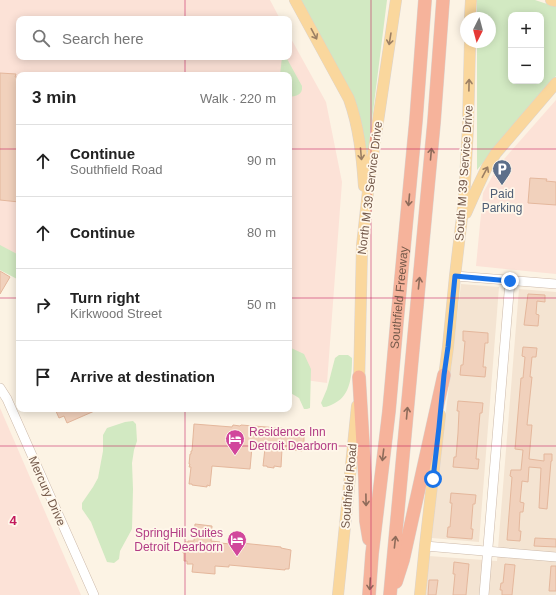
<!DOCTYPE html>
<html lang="en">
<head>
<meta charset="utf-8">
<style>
  :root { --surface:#fff; --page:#f6f6f6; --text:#222; --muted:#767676; --line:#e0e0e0 }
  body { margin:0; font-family:Arial,sans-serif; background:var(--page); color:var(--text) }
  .controls { position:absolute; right:12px; top:12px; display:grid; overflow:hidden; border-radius:8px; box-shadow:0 2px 10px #0003 }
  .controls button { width:36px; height:36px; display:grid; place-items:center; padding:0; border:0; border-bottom:1px solid var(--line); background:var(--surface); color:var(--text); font:20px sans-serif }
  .compass { position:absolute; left:460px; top:12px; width:36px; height:36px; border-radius:50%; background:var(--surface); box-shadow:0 2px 10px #0003; rotate:186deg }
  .stop { position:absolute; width:12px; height:12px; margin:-9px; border:3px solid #1a73e8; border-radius:50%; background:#fff }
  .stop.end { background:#1a73e8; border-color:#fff; box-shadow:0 1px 4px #0008 }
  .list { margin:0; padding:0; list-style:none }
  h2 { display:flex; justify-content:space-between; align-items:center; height:52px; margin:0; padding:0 16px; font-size:17px }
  h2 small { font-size:13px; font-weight:400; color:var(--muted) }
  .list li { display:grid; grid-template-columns:26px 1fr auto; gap:12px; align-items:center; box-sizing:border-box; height:72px; padding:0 16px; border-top:1px solid var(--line) }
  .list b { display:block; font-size:15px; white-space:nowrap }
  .list p { margin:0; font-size:13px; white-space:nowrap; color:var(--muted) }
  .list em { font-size:13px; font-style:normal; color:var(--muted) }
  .icon { flex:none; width:22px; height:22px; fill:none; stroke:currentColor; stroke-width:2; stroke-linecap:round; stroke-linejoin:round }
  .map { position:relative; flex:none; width:556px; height:595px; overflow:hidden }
  .search { position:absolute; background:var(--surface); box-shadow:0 2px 10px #0003; left:16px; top:16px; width:276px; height:44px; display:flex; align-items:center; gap:10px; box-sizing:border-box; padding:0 14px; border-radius:8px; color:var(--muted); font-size:15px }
  .panel { position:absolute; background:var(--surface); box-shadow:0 2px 10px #0003; left:16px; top:72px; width:276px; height:340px; border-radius:8px }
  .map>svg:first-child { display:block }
  .residential { fill:#f4e4d2 }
  .commercial { fill:#fce2d7 }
  .green { fill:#d2e9c2; fill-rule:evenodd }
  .building { fill:#f1d1bc; stroke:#e4b79c }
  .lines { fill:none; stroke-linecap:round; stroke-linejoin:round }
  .minor-casing { stroke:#cdbaaa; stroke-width:10 }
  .major-casing { stroke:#dbd4d0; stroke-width:12 }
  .highway-casing { stroke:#dbd4d0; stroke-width:14 }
  .minor { stroke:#fff; stroke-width:9 }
  .major { stroke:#fad79d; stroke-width:11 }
  .highway { stroke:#f6b39b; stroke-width:13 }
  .oneway { stroke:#9c7f63 }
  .oneway2 { stroke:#8e6b5a }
  .route { stroke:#1a73e8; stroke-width:5 }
  .grid { fill:none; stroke:#c2185b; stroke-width:1; stroke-opacity:0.55 }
  .labels { text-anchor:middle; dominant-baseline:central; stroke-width:3.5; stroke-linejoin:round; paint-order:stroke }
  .street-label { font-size:12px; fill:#74594a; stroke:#fff7ea }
  .service-label { font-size:12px; fill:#4e5e75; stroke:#fff7ea }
  .hotel-label { font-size:12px; fill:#b23c85; stroke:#fff7ea; text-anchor:start }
  .grid-label { font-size:13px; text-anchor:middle; font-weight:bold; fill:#c2185b; stroke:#fff7ea; stroke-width:3.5; stroke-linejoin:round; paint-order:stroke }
</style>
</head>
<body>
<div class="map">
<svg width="556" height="595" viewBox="0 0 556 595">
  <rect width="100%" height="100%" fill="#fcf3e4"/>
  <g class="residential">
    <polygon points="461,284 499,287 479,542 432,538 436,495"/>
    <polygon points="519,289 556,292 556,595 426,595 429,556 497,561"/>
  </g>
  <g class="commercial">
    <polygon points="0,0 270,0 280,19 19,19 19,57 289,57 289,35 326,102 342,182 327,383 305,380 289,373 289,75 19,75 19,255 0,246"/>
    <polygon points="556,100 556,274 476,266 483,193 498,166"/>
    <polygon points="0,408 81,595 0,595"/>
  </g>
  <g class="green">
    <polygon points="297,0 387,0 368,152 365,152 364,142"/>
    <path d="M477 0H535L544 3 556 6V76L523 114 477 170V42H490V18H477ZM511 15H541V81H511Z"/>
    <path d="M282 57H286L302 86C303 95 296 96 289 97V75H280Z"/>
    <polygon points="0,245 19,255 19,277 17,279 0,270"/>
    <polygon points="289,347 304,354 311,369 310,408 307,409 304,409 299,398 289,392"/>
    <path d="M339 355H348L352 358C352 374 351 395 335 403 331 405 328 407 323 407L321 403 327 389 335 358Z"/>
    <polygon points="133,421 136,424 137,441 134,450 132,463 133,489 132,529 120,551 119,559 114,563 107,562 91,522 82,509 82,503 93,487 98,478 103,451 103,435 107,428 125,422"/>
  </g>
  <g class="building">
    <polygon points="0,73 16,74 15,77 19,77 19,202 0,200"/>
    <polygon points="530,178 547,179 546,181 556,182 556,205 528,203"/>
    <polygon points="0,271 10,277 0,294"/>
    <polygon points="528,294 545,295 545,302 537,301 536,314 539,315 538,326 524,325"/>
    <polygon points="463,331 488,333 488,343 485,343 483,367 486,367 485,377 460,375 461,365 463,365 465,341 463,341"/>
    <polygon points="523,347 537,348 536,357 532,357 530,377 532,377 527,425 532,425 529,459 544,461 544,454 552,454 552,461 551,461 547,509 539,508 541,468 529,467 528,482 522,481 520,502 524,503 523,512 520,512 519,531 521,531 520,541 507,540 512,477 510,476 511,470 521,470 523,450 515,449 521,378 523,378 525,357 522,356"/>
    <polygon points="458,401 483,403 482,413 480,413 476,459 479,459 478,469 453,467 454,457 456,457 458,433 459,411 457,411"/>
    <polygon points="55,409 99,409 67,423 64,416 59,418"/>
    <polygon points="194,424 232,427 233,425 240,426 241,425 304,430 304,448 303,448 302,451 282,449 281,467 274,466 274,468 267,467 267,466 263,466 265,448 252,447 250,469 212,466 210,486 207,485 207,487 192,485 192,484 189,484 191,467 189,467 190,464 189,464 190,454 191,454 191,451 192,451"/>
    <polygon points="451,493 476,495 475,504 473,504 471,529 473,529 472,539 447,537 448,527 450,527 452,503 450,503"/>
    <polygon points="195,524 212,526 211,541 220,542 220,543 241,545 241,543 281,547 281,548 291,550 289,569 285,569 285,570 229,565 229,567 215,566 215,574 192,572 193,564 187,564 187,561 184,561 184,553 183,553 185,542 188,542 188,541 194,541"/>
    <polygon points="535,538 556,539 556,547 534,546"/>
    <polygon points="454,562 469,564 466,595 453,595 455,574 453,574"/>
    <polygon points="505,564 515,565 512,595 502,595 502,590 500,590 501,583 503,583"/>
    <polygon points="551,566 556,566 556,591 549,591"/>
    <polygon points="429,580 438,580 436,595 428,595"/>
  </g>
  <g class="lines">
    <g class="minor-casing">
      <g id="minor">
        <polyline points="455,276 556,284"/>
        <polyline points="0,388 7,399 94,595"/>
        <polyline points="425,546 556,557"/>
        <polyline points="484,595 510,281"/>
      </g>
    </g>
    <g class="major-casing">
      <g id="major">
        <path d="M295 0 349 99C359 127 362 156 364 186"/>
        <polyline points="551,0 556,1"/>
        <polyline points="470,18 471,0"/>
        <polyline points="466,213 478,186 487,167 496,153 556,83"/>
        <polyline points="443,384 448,347 455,276 464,200 468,126 470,42"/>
        <polyline points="359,385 362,246 369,182 396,0"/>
        <polyline points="338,595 357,406"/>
        <polyline points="420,595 425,546 440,415"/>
      </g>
    </g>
    <g class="highway-casing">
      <g id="highway">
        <polyline points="359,377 365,478 366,521 369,539"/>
        <polyline points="396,582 403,560 444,375"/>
        <path id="s1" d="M369 595 372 554 389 411 397 321 416 120 425 0"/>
        <polyline points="390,595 434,122 443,0"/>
      </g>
    </g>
    <use href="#minor" class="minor"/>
    <use href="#major" class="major"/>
    <use href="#highway" class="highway"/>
  </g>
  <defs><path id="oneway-shaft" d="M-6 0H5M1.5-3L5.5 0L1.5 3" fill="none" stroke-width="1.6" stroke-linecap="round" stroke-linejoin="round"/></defs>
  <g class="oneway">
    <use href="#oneway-shaft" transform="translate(314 34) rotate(62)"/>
    <use href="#oneway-shaft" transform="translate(390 39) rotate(99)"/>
    <use href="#oneway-shaft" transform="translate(469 85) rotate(-89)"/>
    <use href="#oneway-shaft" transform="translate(361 154) rotate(85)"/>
    <use href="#oneway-shaft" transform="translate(485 172) rotate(-62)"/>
  </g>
  <g class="oneway2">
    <use href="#oneway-shaft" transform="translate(431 154) rotate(-85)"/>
    <use href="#oneway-shaft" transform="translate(409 200) rotate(95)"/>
    <use href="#oneway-shaft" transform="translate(419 283) rotate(-84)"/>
    <use href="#oneway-shaft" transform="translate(407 413) rotate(-85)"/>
    <use href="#oneway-shaft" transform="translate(383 455) rotate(97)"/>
    <use href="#oneway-shaft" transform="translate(366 500) rotate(89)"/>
    <use href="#oneway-shaft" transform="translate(395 542) rotate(-84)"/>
    <use href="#oneway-shaft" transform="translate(370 584) rotate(93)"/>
  </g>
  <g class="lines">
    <polyline class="route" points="433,479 439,427 444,375 448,347 455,276 510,281"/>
  </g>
  <path class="grid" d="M185 0V19M371 0V595M185 57V75M0 149H19M289 149H556M0 298H19M289 298H556M185 409V595M0 446H556"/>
  <defs>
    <g id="parking-pin" transform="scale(1)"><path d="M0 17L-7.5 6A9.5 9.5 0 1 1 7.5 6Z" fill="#5c6f8a" stroke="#fff7ea"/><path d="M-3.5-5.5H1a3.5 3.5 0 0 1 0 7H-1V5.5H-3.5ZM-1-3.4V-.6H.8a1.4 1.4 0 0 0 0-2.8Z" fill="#fff"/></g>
    <g id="hotel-pin" transform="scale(1)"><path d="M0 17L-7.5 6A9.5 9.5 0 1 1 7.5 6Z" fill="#d1479c" stroke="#fff7ea"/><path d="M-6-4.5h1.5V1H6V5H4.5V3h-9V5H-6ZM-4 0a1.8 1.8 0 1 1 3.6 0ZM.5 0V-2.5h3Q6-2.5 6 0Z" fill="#fff"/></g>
  </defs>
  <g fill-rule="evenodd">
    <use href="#parking-pin" x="502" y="169"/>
    <use href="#hotel-pin" x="235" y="439"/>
    <use href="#hotel-pin" x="237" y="540"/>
  </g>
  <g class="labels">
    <g class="street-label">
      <text transform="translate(464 173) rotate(-86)">South M 39 Service Drive</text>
      <text transform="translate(370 188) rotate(-83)">North M 39 Service Drive</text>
      <text stroke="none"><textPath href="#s1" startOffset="299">Southfield Freeway</textPath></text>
      <text transform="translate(349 486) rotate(-85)">Southfield Road</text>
      <text transform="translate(47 491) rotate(66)">Mercury Drive</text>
    </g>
    <g class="service-label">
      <text x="502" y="194">Paid<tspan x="502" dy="14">Parking</tspan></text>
    </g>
    <g class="hotel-label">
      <text x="249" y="432">Residence Inn<tspan x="249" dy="14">Detroit Dearborn</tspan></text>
      <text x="223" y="533" text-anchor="end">SpringHill Suites<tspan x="223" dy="14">Detroit Dearborn</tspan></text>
    </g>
  </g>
  <g class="grid-label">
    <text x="13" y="525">4</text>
  </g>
</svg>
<div class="controls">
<button>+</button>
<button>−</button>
</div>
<svg class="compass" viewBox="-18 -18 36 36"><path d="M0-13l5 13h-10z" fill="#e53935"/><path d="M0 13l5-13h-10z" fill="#767676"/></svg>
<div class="stop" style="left:433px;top:479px"></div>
<div class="stop end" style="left:510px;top:281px"></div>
<div class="search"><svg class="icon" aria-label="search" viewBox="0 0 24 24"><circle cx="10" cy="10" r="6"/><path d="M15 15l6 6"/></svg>Search here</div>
<section class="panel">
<h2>3 min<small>Walk · 220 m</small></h2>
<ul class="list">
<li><svg class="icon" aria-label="ahead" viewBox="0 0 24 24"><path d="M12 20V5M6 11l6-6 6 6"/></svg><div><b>Continue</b><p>Southfield Road</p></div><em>90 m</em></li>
<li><svg class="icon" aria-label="ahead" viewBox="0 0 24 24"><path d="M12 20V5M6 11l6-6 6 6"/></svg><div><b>Continue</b></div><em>80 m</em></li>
<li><svg class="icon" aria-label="right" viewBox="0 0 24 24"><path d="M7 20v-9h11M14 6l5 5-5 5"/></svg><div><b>Turn right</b><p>Kirkwood Street</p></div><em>50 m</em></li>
<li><svg class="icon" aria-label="arrive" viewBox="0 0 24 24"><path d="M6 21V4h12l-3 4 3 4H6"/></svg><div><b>Arrive at destination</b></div></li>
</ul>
</section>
</div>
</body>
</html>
